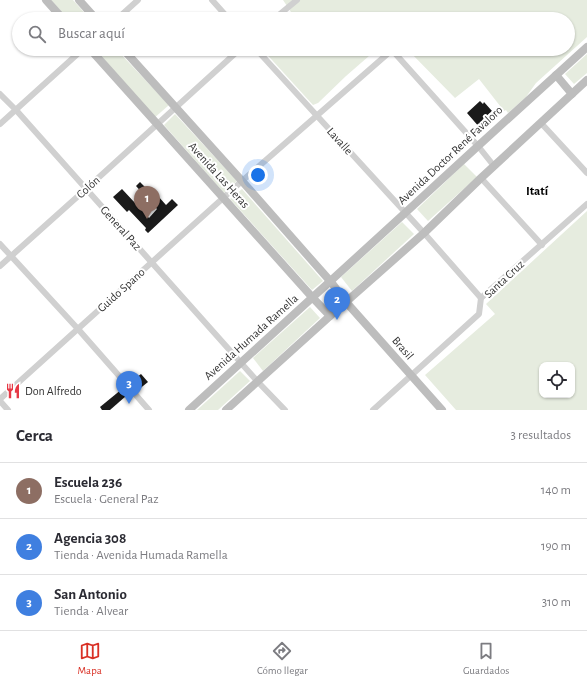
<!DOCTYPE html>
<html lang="es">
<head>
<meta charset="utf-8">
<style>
  :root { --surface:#fff; --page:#f2f2f3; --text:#2b2b33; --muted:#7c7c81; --line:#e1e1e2; --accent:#d93025 }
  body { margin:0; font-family:"Alegreya Sans",sans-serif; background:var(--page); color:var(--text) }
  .controls { position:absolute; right:12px; bottom:12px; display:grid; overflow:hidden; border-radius:8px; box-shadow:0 1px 3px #0004 }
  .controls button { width:36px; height:36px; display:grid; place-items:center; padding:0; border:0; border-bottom:1px solid var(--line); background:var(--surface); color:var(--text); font:20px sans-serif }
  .you { position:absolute; left:258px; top:175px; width:14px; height:14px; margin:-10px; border:3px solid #fff; border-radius:50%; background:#1a73e8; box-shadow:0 0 0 6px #1a73e833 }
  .badge { display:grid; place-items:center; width:26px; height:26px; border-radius:50%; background:var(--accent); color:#fff; font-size:13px; font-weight:700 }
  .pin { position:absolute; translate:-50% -33px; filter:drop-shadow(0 1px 2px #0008) }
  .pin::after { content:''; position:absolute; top:21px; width:14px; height:12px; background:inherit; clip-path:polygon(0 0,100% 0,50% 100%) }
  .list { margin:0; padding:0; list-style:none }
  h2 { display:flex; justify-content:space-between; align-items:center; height:52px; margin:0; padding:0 16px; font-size:17px }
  h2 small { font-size:13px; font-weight:400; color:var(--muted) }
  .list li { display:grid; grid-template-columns:26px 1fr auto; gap:12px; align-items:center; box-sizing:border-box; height:56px; padding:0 16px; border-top:1px solid var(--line) }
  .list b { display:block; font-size:15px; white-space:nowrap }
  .list p { margin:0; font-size:13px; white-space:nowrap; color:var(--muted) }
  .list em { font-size:13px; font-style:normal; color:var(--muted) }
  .icon { flex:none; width:22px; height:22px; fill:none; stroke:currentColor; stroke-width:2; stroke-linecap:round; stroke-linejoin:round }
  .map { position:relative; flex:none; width:587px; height:410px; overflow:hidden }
  .search { position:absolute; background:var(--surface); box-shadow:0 1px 3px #0004; left:12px; right:12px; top:12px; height:44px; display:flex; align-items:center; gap:10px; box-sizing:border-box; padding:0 14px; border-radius:22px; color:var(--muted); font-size:15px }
  .sheet { height:220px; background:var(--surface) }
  nav { display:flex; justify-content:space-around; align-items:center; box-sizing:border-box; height:56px; border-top:1px solid var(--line); background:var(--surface); font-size:11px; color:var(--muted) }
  nav a { display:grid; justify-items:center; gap:2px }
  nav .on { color:var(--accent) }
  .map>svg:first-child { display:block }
  .green { fill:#e6ecdf; fill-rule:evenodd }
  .building { fill:#1a1a1a }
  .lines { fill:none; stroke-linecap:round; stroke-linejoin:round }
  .street { stroke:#d0d0d0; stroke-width:6 }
  .secondary { stroke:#bdbdbd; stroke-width:8 }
  .labels { text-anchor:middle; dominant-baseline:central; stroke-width:4; stroke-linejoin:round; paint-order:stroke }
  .street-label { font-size:12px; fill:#333; stroke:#fff }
  .poi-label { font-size:12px; fill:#333; stroke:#fff; text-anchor:start }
  .neighbourhood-label { font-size:13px; font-weight:bold; fill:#000; stroke:#fff }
</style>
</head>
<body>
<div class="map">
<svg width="587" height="410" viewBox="0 0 587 410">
  <rect width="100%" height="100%" fill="#fff"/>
  <g class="green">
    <polygon points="51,0 73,0 90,19 68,19"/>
    <polygon points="283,0 587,0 587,37 536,83 526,97 508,113 506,110 504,111 479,79 455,98 407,49 568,49 568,19 283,19 291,12"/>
    <polygon points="96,49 116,49 169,105 153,119"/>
    <polygon points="262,49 377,49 346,76 318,103 313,105"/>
    <polygon points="587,54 587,73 574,84 565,74"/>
    <polygon points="175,114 237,181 224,193 164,125"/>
    <polygon points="464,164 477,177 428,221 417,209"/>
    <polygon points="242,189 323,281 312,290 230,199"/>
    <path d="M587 211V410H456L425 375 495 314 486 304ZM542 365H572V395H542Z"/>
    <polygon points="402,222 414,234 352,291 341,277"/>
    <circle cx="330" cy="300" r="6"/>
    <polygon points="310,307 320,318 263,371 253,358"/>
    <polygon points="240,371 250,381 218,410 197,410"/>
  </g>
  <g class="building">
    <polygon points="480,101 483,104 484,102 492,111 483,119 486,123 480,128 467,113"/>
    <polygon points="140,182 147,189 150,187 166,205 172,199 178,205 148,233 145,230 146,228 129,210 127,212 113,197 122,189 149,218 157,209 136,186"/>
    <polygon points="141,374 148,382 138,390 131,382"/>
    <polygon points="122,389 126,396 110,410 102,410 100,407"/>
  </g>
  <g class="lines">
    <g class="street">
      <polyline points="212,0 229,19"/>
      <polyline points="117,19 138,0"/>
      <polyline points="274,19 297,0"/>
      <polyline points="256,49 424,233 481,298"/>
      <polyline points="0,94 16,110 258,382 285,410"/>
      <polyline points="541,123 587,173"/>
      <polyline points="0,124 83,49"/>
      <polyline points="481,178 542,245"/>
      <polyline points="0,244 78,329 149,410"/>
      <polyline points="0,266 86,189 240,49"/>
      <polyline points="0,399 242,181 392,50 478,146 494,166"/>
      <polyline points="0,401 8,410"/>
      <polyline points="373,410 479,314 481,298 587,204"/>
    </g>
    <g class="secondary">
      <polyline points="46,0 63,19"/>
      <polyline points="79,0 96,19"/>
      <polyline points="90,49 312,297 330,316"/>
      <polyline points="123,49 242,181 331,282 346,302 442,410"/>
      <polyline points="556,75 572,94"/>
      <polyline points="189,410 405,213 478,146 587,47"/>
      <polyline points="226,410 330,316 424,233 481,178 587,80"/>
    </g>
  </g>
  <defs>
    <g id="restaurant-bare" transform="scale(1.2)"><path d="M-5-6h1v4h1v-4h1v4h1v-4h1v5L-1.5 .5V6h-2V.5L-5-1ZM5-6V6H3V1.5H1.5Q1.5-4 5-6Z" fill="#e63946" stroke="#fff" stroke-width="2.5" paint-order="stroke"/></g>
  </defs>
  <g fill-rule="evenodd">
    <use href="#restaurant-bare" x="13" y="391"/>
  </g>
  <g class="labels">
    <g class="street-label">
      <text transform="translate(340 141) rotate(48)">Lavalle</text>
      <text transform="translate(450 155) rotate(-43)">Avenida Doctor René Favaloro</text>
      <text transform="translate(219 175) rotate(48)">Avenida Las Heras</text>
      <text transform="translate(88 187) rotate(-42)">Colón</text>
      <text transform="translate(121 228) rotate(48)">General Paz</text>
      <text transform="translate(504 279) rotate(-43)">Santa Cruz</text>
      <text transform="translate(121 290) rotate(-42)">Guido Spano</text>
      <text transform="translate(251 337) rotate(-42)">Avenida Humada Ramella</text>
      <text transform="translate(403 348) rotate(49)">Brasil</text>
    </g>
    <g class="poi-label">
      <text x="25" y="391">Don Alfredo</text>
    </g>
    <g class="neighbourhood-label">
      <text x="537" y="191">Itatí</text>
    </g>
  </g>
</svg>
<div class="controls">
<button><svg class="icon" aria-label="locate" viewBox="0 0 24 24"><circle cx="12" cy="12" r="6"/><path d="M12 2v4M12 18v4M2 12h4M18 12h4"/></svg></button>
</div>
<div class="you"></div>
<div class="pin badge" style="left:147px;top:219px;background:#8d6e63">1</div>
<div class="pin badge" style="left:337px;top:320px;background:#3f7fe0">2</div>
<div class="pin badge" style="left:129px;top:404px;background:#3f7fe0">3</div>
<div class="search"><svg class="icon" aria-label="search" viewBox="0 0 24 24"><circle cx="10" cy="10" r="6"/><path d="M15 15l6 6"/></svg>Buscar aquí</div>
</div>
<section class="sheet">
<h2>Cerca<small>3 resultados</small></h2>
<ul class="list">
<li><span class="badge" style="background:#8d6e63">1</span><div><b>Escuela 236</b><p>Escuela · General Paz</p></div><em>140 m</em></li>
<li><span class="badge" style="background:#3f7fe0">2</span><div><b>Agencia 308</b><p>Tienda · Avenida Humada Ramella</p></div><em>190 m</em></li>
<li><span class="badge" style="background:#3f7fe0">3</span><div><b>San Antonio</b><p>Tienda · Alvear</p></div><em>310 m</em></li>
</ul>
</section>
<nav>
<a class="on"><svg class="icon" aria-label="map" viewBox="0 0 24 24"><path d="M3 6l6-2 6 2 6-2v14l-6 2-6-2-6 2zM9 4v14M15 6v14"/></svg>Mapa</a>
<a><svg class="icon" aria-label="directions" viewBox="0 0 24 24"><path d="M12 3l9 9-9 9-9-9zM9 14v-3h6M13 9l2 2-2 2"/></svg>Cómo llegar</a>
<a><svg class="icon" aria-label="saved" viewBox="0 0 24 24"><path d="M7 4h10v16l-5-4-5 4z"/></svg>Guardados</a>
</nav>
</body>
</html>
